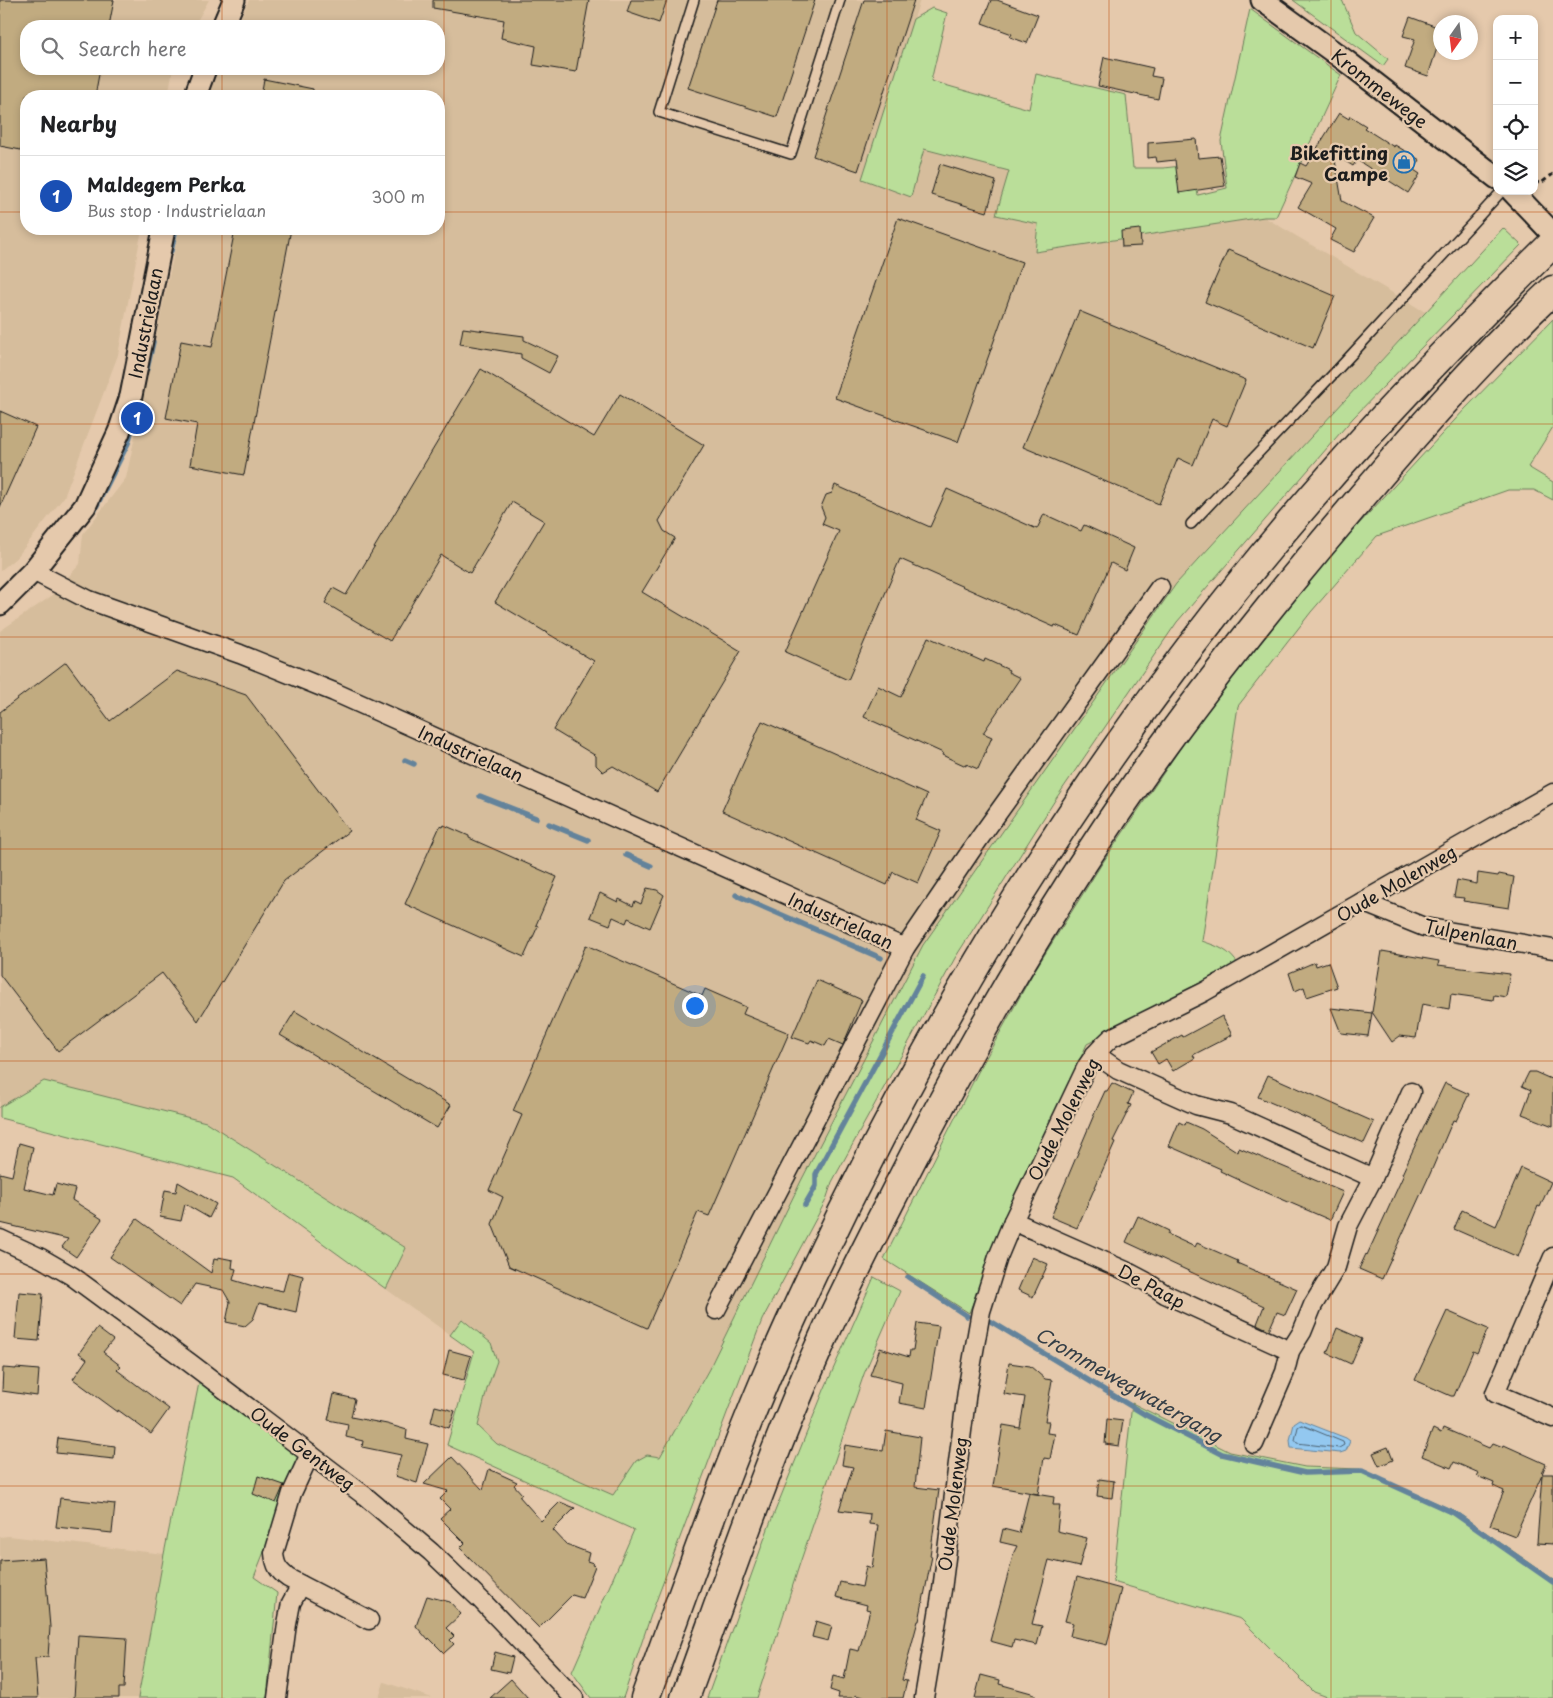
<!DOCTYPE html>
<html lang="en">
<head>
<meta charset="utf-8">
<style>
  :root { --surface:#fff; --page:#f2f2f2; --text:#202124; --muted:#757577; --line:#e0e0e0; --accent:#ea580c }
  body { margin:0; font-family:"Playpen Sans",sans-serif; background:var(--page); color:var(--text) }
  .controls { position:absolute; right:15px; top:15px; display:grid; overflow:hidden; border-radius:10px; box-shadow:0 2px 8px #0003 }
  .controls button { width:45px; height:45px; display:grid; place-items:center; padding:0; border:0; border-bottom:1px solid var(--line); background:var(--surface); color:var(--text); font:25px sans-serif }
  .compass { position:absolute; left:1433px; top:15px; width:45px; height:45px; border-radius:50%; background:var(--surface); box-shadow:0 2px 8px #0003; rotate:194deg }
  .you { position:absolute; left:694px; top:1005px; width:18px; height:18px; margin:-12px; border:4px solid #fff; border-radius:50%; background:#1a73e8; box-shadow:0 0 0 8px #1a73e833 }
  .badge { display:grid; place-items:center; width:32px; height:32px; border-radius:50%; background:var(--accent); color:#fff; font-size:16px; font-weight:700 }
  .pin { position:absolute; translate:-50% -50%; border:2px solid #fff; box-shadow:0 1px 5px #0006 }
  .list { margin:0; padding:0; list-style:none }
  h2 { display:flex; justify-content:space-between; align-items:center; height:65px; margin:0; padding:0 20px; font-size:21px }
  h2 small { font-size:16px; font-weight:400; color:var(--muted) }
  .list li { display:grid; grid-template-columns:32px 1fr auto; gap:15px; align-items:center; box-sizing:border-box; height:80px; padding:0 20px; border-top:1px solid var(--line) }
  .list b { display:block; font-size:19px; white-space:nowrap }
  .list p { margin:0; font-size:16px; white-space:nowrap; color:var(--muted) }
  .list em { font-size:16px; font-style:normal; color:var(--muted) }
  .icon { flex:none; width:28px; height:28px; fill:none; stroke:currentColor; stroke-width:2; stroke-linecap:round; stroke-linejoin:round }
  .map { position:relative; flex:none; width:1553px; height:1698px; overflow:hidden }
  .search { position:absolute; background:var(--surface); box-shadow:0 2px 8px #0003; left:20px; top:20px; width:425px; height:55px; display:flex; align-items:center; gap:12px; box-sizing:border-box; padding:0 18px; border-radius:20px; color:var(--muted); font-size:19px }
  .panel { position:absolute; background:var(--surface); box-shadow:0 2px 8px #0003; left:20px; top:90px; width:425px; height:145px; border-radius:20px }
  .map>svg:first-child { display:block }
  .built { fill:#d6bd9c }
  .green { fill:#bade99; stroke:#6b7d5a }
  .water { fill:#93c8f0; stroke:#63839b }
  .lines { fill:none; stroke-linecap:round; stroke-linejoin:round }
  .shore { stroke:#4c6171; stroke-width:1 }
  .stream { stroke:#63839b; stroke-width:5.5 }
  .building { fill:#c1ab80; stroke:#1c1c1c }
  .service-casing { stroke:#1c1c1c; stroke-width:12 }
  .minor-casing { stroke:#1c1c1c; stroke-width:21 }
  .tertiary-casing { stroke:#1c1c1c; stroke-width:25 }
  .trunk-casing { stroke:#1c1c1c; stroke-width:31 }
  .path { stroke:#1c1c1c; stroke-width:3; stroke-dasharray:5 4; stroke-linecap:butt }
  .service { stroke:#e5c9ac; stroke-width:9 }
  .minor { stroke:#e5c9ac; stroke-width:18 }
  .tertiary { stroke:#e5c9ac; stroke-width:21 }
  .trunk { stroke:#e5c9ac; stroke-width:28 }
  .grid { fill:none; stroke:#bf4d0f; stroke-width:1; stroke-opacity:0.55 }
  .labels { text-anchor:middle; dominant-baseline:central; stroke-width:4.5; stroke-linejoin:round; paint-order:stroke }
  .street-label { font-size:18px; fill:#1c1c1c; stroke:#e5c9ac }
  .poi-label { font-size:18px; font-weight:bold; fill:#1c1c1c; stroke:#e5c9ac; text-anchor:end }
  .water-label { font-size:19px; font-style:italic; fill:#343e46; stroke:#e5c9ac }
</style>
</head>
<body>
<div class="map">
<svg width="1553" height="1698" viewBox="0 0 1553 1698">
  <rect width="100%" height="100%" fill="#e5c9ac"/>
  <filter id="ink" filterUnits="userSpaceOnUse"><feTurbulence type="fractalNoise" baseFrequency=".02" numOctaves="2"/><feDisplacementMap in="SourceGraphic" scale="10" xChannelSelector="R" yChannelSelector="G"/><feConvolveMatrix kernelMatrix="1 2 1 2 8 2 1 2 1" color-interpolation-filters="sRGB"/></filter>
  <g filter="url(#ink)">
    <g class="built">
      <polygon points="0,0 209,0 194,26 26,26 26,69 173,69 168,96 26,96 26,229 142,229 118,355 64,497 17,557 0,571"/>
      <polygon points="249,0 920,0 862,179 924,149 1010,171 1038,224 1035,252 1264,217 1425,312 1176,584 923,945 801,1181 709,1369 660,1457 647,1455 636,1461 613,1495 497,1444 478,1426 487,1389 497,1361 491,1343 463,1319 450,1335 386,1289 406,1248 206,1122 8,1102 0,1107 0,631 50,597 80,564 83,534 126,478 179,229 439,229 439,96 208,96 210,84 217,69 439,69 439,26 237,26"/>
      <polygon points="9,1536 164,1554 138,1698 0,1698 0,1537"/>
      <polygon points="384,1682 432,1698 379,1698"/>
    </g>
    <g class="green">
      <polygon points="1293,0 1342,0 1356,32 1388,59 1383,66"/>
      <polygon points="932,8 947,13 931,81 1029,109 1036,74 1126,95 1133,168 1163,168 1191,165 1198,195 1227,188 1221,141 1250,9 1341,75 1276,217 1264,217 1035,252 1038,224 996,215 1009,171 924,149 911,197 862,179 913,19"/>
      <polygon points="1503,228 1521,245 1353,418 1177,622 1057,797 955,958 832,1182 826,1200 762,1320 652,1612 623,1698 591,1698 572,1672 634,1530 447,1445 474,1352 450,1335 462,1319 491,1343 497,1361 487,1389 478,1426 497,1444 613,1495 636,1461 647,1455 660,1457 709,1369 801,1181 923,945 1176,584"/>
      <path d="M1553 319V427L1528 467 1553 482V500L1534 490H1508L1377 536 1311 612 1238 706 1202 941C1219 947 1230 950 1239 966L1087 1044 991 1255 969 1313 884 1259 977 1074 1033 973 1101 865 1200 719 1335 550 1465 409Z"/>
      <polygon points="44,1081 206,1122 406,1248 386,1289 233,1178 0,1118 0,1107"/>
      <polygon points="874,1277 900,1291 864,1374 799,1566 757,1698 707,1698 769,1526 824,1390"/>
      <polygon points="200,1378 303,1454 254,1577 277,1593 267,1698 138,1698 164,1554"/>
      <polygon points="1132,1403 1230,1452 1305,1467 1360,1469 1455,1511 1553,1579 1553,1698 1330,1698 1314,1692 1241,1619 1113,1582"/>
    </g>
    <polygon class="water" points="1300,1420 1346,1438 1350,1441 1346,1451 1340,1453 1291,1448 1290,1440 1294,1424"/>
    <g class="lines">
      <polygon class="shore" points="1302,1425 1343,1442 1344,1445 1339,1448 1297,1443 1295,1440 1298,1427"/>
      <g class="stream">
        <polyline points="171,251 176,229"/>
        <polyline points="147,369 153,342"/>
        <polyline points="95,509 128,443 139,405"/>
        <polyline points="405,760 414,764"/>
        <polyline points="480,796 536,818"/>
        <polyline points="549,824 588,840"/>
        <polyline points="626,855 651,866"/>
        <polyline points="736,895 881,958"/>
        <polyline points="805,1205 816,1186 816,1174 923,976"/>
        <polyline points="908,1277 967,1316"/>
        <polyline points="992,1322 1144,1414 1222,1454 1305,1473 1362,1471 1454,1513 1553,1582"/>
      </g>
    </g>
    <g class="building">
      <polygon points="0,0 114,0 109,26 26,26 26,69 100,69 95,96 26,96 26,151 0,146"/>
      <polygon points="433,0 589,0 576,72 533,65 536,46 501,38 504,20 433,8"/>
      <polygon points="631,0 667,0 659,23 627,12"/>
      <polygon points="717,0 815,0 777,117 688,88"/>
      <polygon points="864,0 914,0 858,171 813,156"/>
      <polygon points="991,0 997,0 1038,15 1027,43 1010,37 1012,34 982,23"/>
      <polygon points="1410,17 1440,28 1440,39 1428,76 1405,68 1415,39 1403,36"/>
      <polygon points="1104,57 1153,68 1151,76 1162,78 1158,99 1098,86"/>
      <polygon points="264,79 313,89 313,96 261,96"/>
      <polygon points="1339,113 1349,119 1350,116 1366,126 1364,128 1394,147 1395,145 1420,160 1414,170 1420,174 1408,193 1357,160 1353,166 1334,154 1342,201 1374,218 1354,252 1330,240 1336,229 1298,207 1312,184 1295,177 1300,163 1306,166"/>
      <polygon points="1196,139 1198,158 1220,156 1225,186 1179,193 1175,160 1157,162 1156,157 1148,158 1148,143"/>
      <polygon points="940,164 996,181 987,212 931,195"/>
      <polygon points="898,218 1022,262 958,442 835,398"/>
      <polygon points="235,229 291,229 244,475 190,465 197,424 166,418 181,341 212,347"/>
      <polygon points="1140,229 1141,246 1122,247 1121,231"/>
      <polygon points="1228,250 1335,296 1313,348 1205,302"/>
      <polygon points="1079,311 1246,380 1227,426 1212,419 1193,465 1178,458 1159,504 1023,447"/>
      <polygon points="463,328 524,336 524,340 558,356 549,373 521,358 521,354 460,344"/>
      <polygon points="481,369 594,437 620,394 704,445 659,521 664,531 675,538 642,592 741,651 657,792 613,766 603,772 596,765 596,756 553,730 594,661 495,602 544,521 512,502 470,573 441,555 390,641 325,603 333,588 346,595"/>
      <polygon points="0,411 36,427 0,507"/>
      <polygon points="835,485 930,527 947,489 1037,529 1044,514 1081,531 1084,525 1134,548 1125,570 1111,563 1079,635 1055,625 1054,627 900,559 848,680 785,652 839,531 822,524 825,517 821,507 826,495 832,493"/>
      <polygon points="928,637 984,662 985,659 1009,670 1008,672 1020,678 983,733 992,737 978,769 966,764 966,766 942,755 943,753 864,717 878,686 901,697"/>
      <polygon points="66,662 110,721 177,671 246,695 349,831 284,881 198,1021 162,973 58,1051 0,975 0,712"/>
      <polygon points="762,721 927,795 916,820 941,831 918,883 893,872 887,885 722,811"/>
      <polygon points="444,825 469,836 469,838 557,877 536,925 538,926 524,957 405,904 440,826 443,827"/>
      <polygon points="1478,873 1498,876 1499,874 1514,877 1509,908 1463,901 1464,898 1454,897 1457,880 1477,884"/>
      <polygon points="647,888 657,890 664,895 650,928 628,918 626,923 613,917 610,925 590,917 600,893 618,902 619,899 633,906 635,901 641,904"/>
      <polygon points="586,945 702,996 705,989 746,1007 743,1014 789,1033 709,1216 698,1212 647,1328 509,1266 492,1224 503,1197 489,1190 522,1115 513,1111"/>
      <polygon points="1382,951 1439,961 1438,965 1510,974 1506,997 1494,995 1493,1000 1451,994 1449,1009 1422,1004 1416,1038 1400,1036 1392,1042 1372,1012"/>
      <polygon points="1315,962 1316,966 1328,962 1337,987 1307,997 1304,987 1295,991 1289,973"/>
      <polygon points="817,980 862,1000 843,1045 829,1039 825,1046 811,1040 809,1043 792,1037"/>
      <polygon points="1331,1008 1372,1013 1368,1036 1341,1033"/>
      <polygon points="295,1011 451,1105 437,1128 280,1035"/>
      <polygon points="1222,1016 1232,1035 1193,1055 1195,1058 1173,1071 1166,1059 1158,1064 1151,1052 1182,1035 1183,1037"/>
      <polygon points="1529,1072 1535,1072 1553,1080 1553,1126 1522,1114 1531,1090 1522,1086"/>
      <polygon points="1268,1075 1374,1122 1364,1143 1258,1097"/>
      <polygon points="1112,1083 1133,1093 1128,1104 1131,1105 1113,1141 1115,1142 1077,1228 1051,1217 1093,1117 1105,1091 1107,1091"/>
      <polygon points="1445,1083 1469,1094 1456,1121 1453,1120 1430,1174 1382,1279 1359,1269 1366,1254 1367,1255 1404,1174 1402,1174 1412,1152"/>
      <polygon points="1179,1122 1185,1125 1186,1122 1202,1129 1238,1152 1239,1148 1343,1192 1330,1220 1263,1191 1220,1171 1221,1169 1169,1146"/>
      <polygon points="19,1143 33,1147 24,1188 53,1195 56,1184 75,1189 72,1200 102,1219 76,1257 62,1247 68,1239 0,1223 0,1173 12,1176"/>
      <polygon points="1521,1168 1551,1182 1540,1207 1538,1206 1518,1257 1454,1229 1462,1210 1496,1226"/>
      <polygon points="178,1182 216,1204 209,1218 185,1204 181,1221 160,1217 165,1190 176,1192"/>
      <polygon points="1138,1216 1169,1231 1167,1234 1195,1247 1197,1243 1238,1261 1237,1263 1297,1289 1285,1315 1277,1312 1269,1330 1257,1324 1264,1306 1126,1242"/>
      <polygon points="137,1219 211,1273 214,1259 218,1260 218,1257 233,1260 232,1268 236,1269 233,1280 263,1289 264,1287 283,1291 288,1272 303,1276 296,1312 259,1303 253,1319 245,1326 226,1322 230,1302 223,1290 195,1284 180,1306 110,1257"/>
      <polygon points="1032,1257 1048,1264 1033,1297 1018,1290"/>
      <polygon points="19,1292 43,1294 39,1341 15,1339"/>
      <polygon points="1447,1311 1488,1329 1477,1353 1473,1351 1454,1396 1451,1396 1415,1380"/>
      <polygon points="917,1323 939,1326 926,1408 899,1403 902,1383 870,1375 880,1348 909,1357 910,1350 913,1350"/>
      <polygon points="97,1328 113,1340 103,1352 121,1366 117,1370 169,1409 151,1434 118,1410 118,1412 73,1379 87,1359 79,1353"/>
      <polygon points="1337,1328 1362,1339 1351,1364 1327,1353"/>
      <polygon points="449,1350 471,1356 464,1380 443,1375"/>
      <polygon points="1009,1363 1030,1366 1045,1379 1052,1380 1045,1421 1049,1421 1047,1433 1055,1434 1050,1459 1044,1458 1038,1494 993,1486 1003,1425 1020,1428 1025,1397 1004,1394"/>
      <polygon points="3,1368 16,1369 16,1368 39,1370 37,1396 2,1391"/>
      <polygon points="334,1394 355,1399 351,1417 387,1424 407,1430 406,1439 428,1444 417,1483 395,1476 401,1455 362,1447 363,1441 346,1437 348,1424 328,1420"/>
      <polygon points="435,1406 455,1411 449,1428 431,1422"/>
      <polygon points="1107,1419 1123,1421 1119,1446 1105,1444"/>
      <polygon points="1443,1428 1489,1448 1493,1443 1503,1447 1504,1445 1546,1464 1542,1474 1553,1474 1553,1544 1537,1543 1542,1475 1515,1536 1497,1529 1498,1528 1490,1525 1504,1491 1493,1486 1494,1483 1477,1476 1479,1473 1454,1462 1451,1468 1422,1456 1433,1429 1441,1433"/>
      <polygon points="886,1431 920,1437 915,1487 939,1490 930,1556 932,1556 919,1621 918,1621 902,1680 907,1681 903,1698 867,1698 855,1695 854,1698 838,1698 839,1693 830,1690 833,1676 844,1679 850,1649 859,1651 870,1610 866,1609 867,1605 836,1597 840,1582 862,1587 866,1566 872,1568 878,1525 869,1524 870,1514 839,1510 853,1467 842,1465 845,1445 883,1451"/>
      <polygon points="58,1438 115,1446 114,1459 56,1453"/>
      <polygon points="1388,1447 1393,1460 1379,1466 1373,1453"/>
      <polygon points="452,1457 483,1490 489,1469 517,1482 514,1485 522,1494 519,1496 541,1521 560,1502 575,1508 553,1530 566,1544 589,1553 587,1561 593,1563 592,1565 595,1566 582,1598 572,1595 539,1628 460,1548 465,1543 440,1518 450,1509 440,1499 448,1491 424,1484"/>
      <polygon points="258,1476 284,1485 276,1503 253,1494"/>
      <polygon points="1099,1479 1114,1481 1112,1498 1097,1496"/>
      <polygon points="1029,1493 1054,1497 1053,1505 1060,1505 1057,1531 1087,1538 1079,1567 1049,1560 1032,1624 1042,1626 1037,1645 1014,1640 1012,1647 990,1641 1014,1552 1017,1546 1000,1542 1003,1529 1019,1533"/>
      <polygon points="60,1498 115,1504 112,1533 56,1527"/>
      <polygon points="44,1558 50,1627 48,1657 35,1658 38,1698 0,1698 0,1561"/>
      <polygon points="1077,1577 1121,1589 1107,1645 1070,1636 1073,1623 1065,1621"/>
      <polygon points="427,1596 450,1602 461,1614 446,1628 454,1636 450,1640 454,1644 444,1653 429,1638 428,1640 416,1626"/>
      <polygon points="816,1621 832,1626 828,1641 812,1637"/>
      <polygon points="78,1635 127,1638 124,1688 119,1688 119,1698 74,1698"/>
      <polygon points="495,1652 513,1657 509,1673 491,1669"/>
      <polygon points="981,1675 1000,1680 999,1684 1035,1694 1034,1698 975,1698"/>
      <polygon points="511,1679 528,1698 490,1698"/>
    </g>
    <g class="lines">
      <g class="service-casing">
        <g id="service">
          <polyline points="694,0 659,112 791,154 840,0"/>
          <polyline points="1191,524 1340,367 1502,191"/>
        </g>
      </g>
      <g class="minor-casing">
        <g id="minor">
          <polyline points="33,571 89,600 240,654 334,692 905,948"/>
          <polyline points="1362,902 1424,927 1553,949"/>
          <polyline points="1095,1054 1118,1070 1196,1105 1231,1114 1373,1178"/>
          <polyline points="1013,1221 1126,1271 1145,1281 1165,1294 1290,1351"/>
          <polyline points="0,1239 41,1258 72,1276 190,1363 365,1496 431,1552 482,1601 574,1698"/>
          <polyline points="1553,1257 1495,1393 1553,1418"/>
          <polyline points="716,1310 905,948 979,839 1160,587"/>
          <polyline points="1254,1444 1285,1372 1290,1351 1302,1332 1313,1305 1336,1267 1348,1226 1373,1178 1411,1092"/>
          <path d="M310 1454 292 1493 274 1553C275 1566 279 1571 288 1578L369 1620"/>
          <polyline points="277,1698 287,1624 291,1603 301,1585"/>
          <path d="M924 1698 942 1590 967 1391 981 1311 998 1257 1013 1221 1087 1066C1094 1055 1101 1047 1111 1038L1204 992 1553 793"/>
        </g>
      </g>
      <g class="tertiary-casing">
        <g id="tertiary">
          <polyline points="1262,0 1346,61 1497,178"/>
          <polyline points="223,26 234,0"/>
          <polyline points="195,96 205,69"/>
          <polyline points="1512,191 1553,234"/>
          <polyline points="0,604 33,571 85,506 119,432 131,396 164,229"/>
        </g>
      </g>
      <g class="trunk-casing">
        <g id="trunk">
          <path d="M645 1698C691 1573 734 1446 789 1325 924 1027 1099 742 1313 496 1389 408 1470 325 1553 243"/>
          <path d="M685 1698C729 1577 770 1455 823 1338 844 1292 867 1247 890 1202 963 1058 1044 916 1137 783 1201 691 1271 604 1343 519 1410 439 1478 361 1553 290"/>
        </g>
      </g>
      <polyline class="path" points="1534,182 1541,183 1553,174"/>
      <use href="#service" class="service"/>
      <use href="#minor" class="minor"/>
      <use href="#tertiary" class="tertiary"/>
      <use href="#trunk" class="trunk"/>
    </g>
  </g>
  <path class="grid" d="M222 0V26M444 0V1698M666 0V1698M887 0V1698M1109 0V1698M1331 0V1698M222 69V96M0 212H26M439 212H1553M222 229V1698M0 424H1553M0 637H1553M0 849H1553M0 1061H1553M0 1274H1553M0 1486H1553"/>
  <defs>
    <g id="shop-ring" transform="scale(1.125)"><circle r="9.5" fill="#e5c9ac" stroke="#1f6fb2" stroke-width="1.5"/><path d="M-5-2.5h2.3a2.7 3.5 0 0 1 5.4 0H5L5.5 6h-11ZM-1.5-2.5h3a1.5 2.3 0 0 0-3 0Z" fill="#1f6fb2"/></g>
  </defs>
  <g fill-rule="evenodd">
    <use href="#shop-ring" x="1404" y="162"/>
  </g>
  <g class="labels">
    <g class="street-label">
      <text transform="translate(1380 88) rotate(38)">Krommewege</text>
      <text transform="translate(145 323) rotate(-79)">Industrielaan</text>
      <text transform="translate(471 753) rotate(24)">Industrielaan</text>
      <text transform="translate(1396 883) rotate(-30)">Oude Molenweg</text>
      <text transform="translate(841 920) rotate(24)">Industrielaan</text>
      <text transform="translate(1471 934) rotate(11)">Tulpenlaan</text>
      <text transform="translate(1063 1119) rotate(-63)">Oude Molenweg</text>
      <text transform="translate(1152 1286) rotate(28)">De Paap</text>
      <text transform="translate(303 1448) rotate(37)">Oude Gentweg</text>
      <text transform="translate(952 1504) rotate(-83)">Oude Molenweg</text>
    </g>
    <g class="poi-label">
      <text x="1388" y="152">Bikefitting<tspan x="1388" dy="21">Campe</tspan></text>
    </g>
    <g class="water-label">
      <text transform="translate(1129 1384) rotate(30)">Crommewegwatergang</text>
    </g>
  </g>
</svg>
<div class="controls">
<button>+</button>
<button>−</button>
<button><svg class="icon" aria-label="locate" viewBox="0 0 24 24"><circle cx="12" cy="12" r="6"/><path d="M12 2v4M12 18v4M2 12h4M18 12h4"/></svg></button>
<button><svg class="icon" aria-label="layers" viewBox="0 0 24 24"><path d="M12 4l9 5-9 5-9-5zM3 14l9 5 9-5"/></svg></button>
</div>
<svg class="compass" viewBox="-18 -18 36 36"><path d="M0-13l5 13h-10z" fill="#e53935"/><path d="M0 13l5-13h-10z" fill="#757577"/></svg>
<div class="you"></div>
<div class="pin badge" style="left:137px;top:418px;background:#1a4fb4">1</div>
<div class="search"><svg class="icon" aria-label="search" viewBox="0 0 24 24"><circle cx="10" cy="10" r="6"/><path d="M15 15l6 6"/></svg>Search here</div>
<section class="panel">
<h2>Nearby<small></small></h2>
<ul class="list">
<li><span class="badge" style="background:#1a4fb4">1</span><div><b>Maldegem Perka</b><p>Bus stop · Industrielaan</p></div><em>300 m</em></li>
</ul>
</section>
</div>
</body>
</html>
